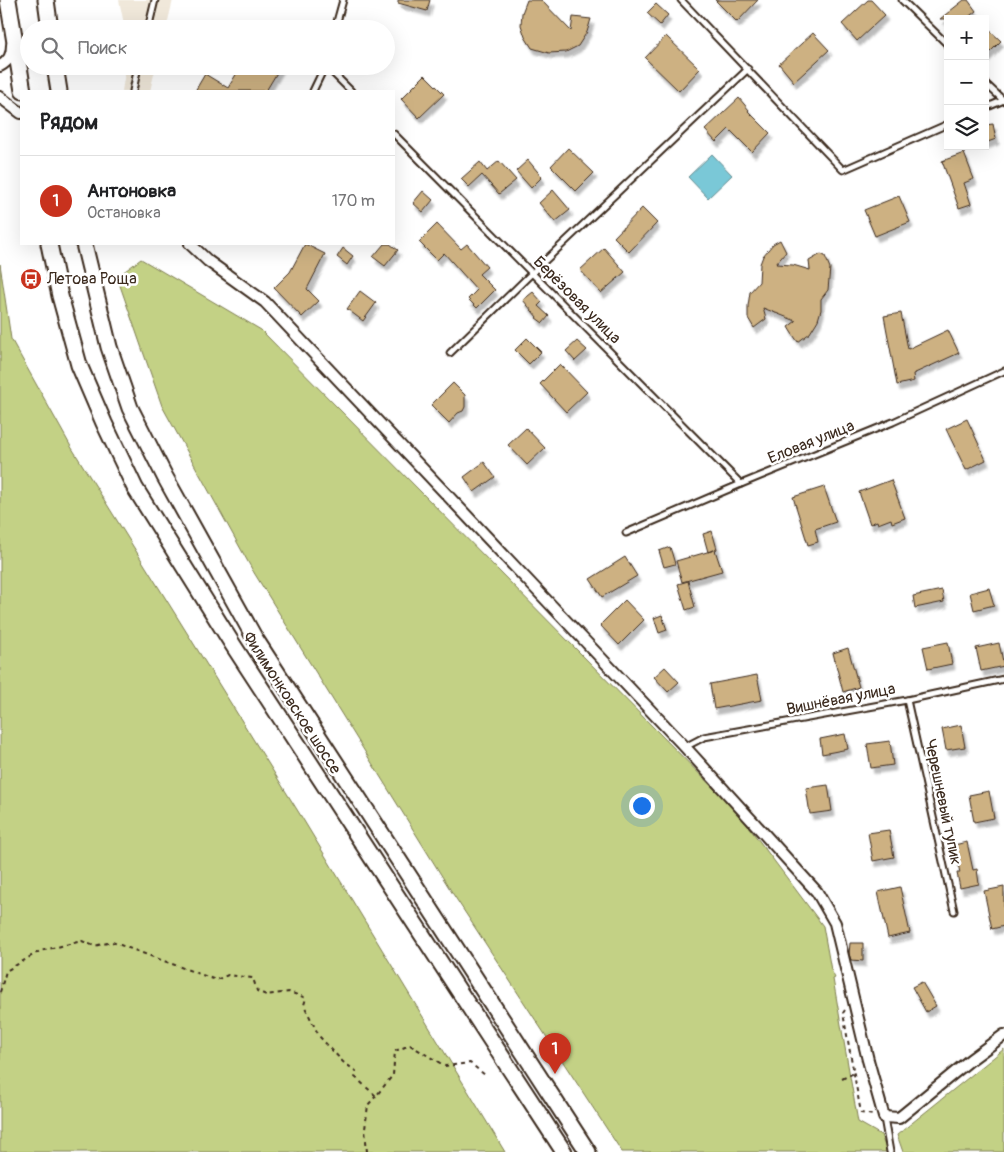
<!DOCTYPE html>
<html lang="ru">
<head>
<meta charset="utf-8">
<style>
  :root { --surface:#fff; --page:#f2f2f2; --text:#202124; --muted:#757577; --line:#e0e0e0; --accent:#c8321e }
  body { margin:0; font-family:Pangolin,sans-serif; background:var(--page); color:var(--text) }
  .controls { position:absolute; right:15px; top:15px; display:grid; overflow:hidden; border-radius:0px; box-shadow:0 5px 20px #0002 }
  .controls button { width:45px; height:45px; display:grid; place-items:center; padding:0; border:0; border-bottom:1px solid var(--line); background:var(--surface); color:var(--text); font:25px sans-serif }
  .you { position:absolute; left:641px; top:805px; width:18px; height:18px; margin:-12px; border:4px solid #fff; border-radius:50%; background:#1a73e8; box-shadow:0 0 0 8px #1a73e833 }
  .badge { display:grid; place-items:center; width:32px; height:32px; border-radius:50%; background:var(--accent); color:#fff; font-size:16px; font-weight:700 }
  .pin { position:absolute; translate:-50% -41px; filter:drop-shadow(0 1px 2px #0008) }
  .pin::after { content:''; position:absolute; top:26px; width:18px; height:15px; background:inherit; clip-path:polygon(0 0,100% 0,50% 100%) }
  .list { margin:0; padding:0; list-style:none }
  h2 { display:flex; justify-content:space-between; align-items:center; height:65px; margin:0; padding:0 20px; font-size:21px }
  h2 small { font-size:16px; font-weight:400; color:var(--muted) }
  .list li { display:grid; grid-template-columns:32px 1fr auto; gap:15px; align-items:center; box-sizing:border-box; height:90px; padding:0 20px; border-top:1px solid var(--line) }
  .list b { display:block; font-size:19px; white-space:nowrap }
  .list p { margin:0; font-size:16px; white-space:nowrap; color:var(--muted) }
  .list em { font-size:16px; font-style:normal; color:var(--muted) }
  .icon { flex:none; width:28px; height:28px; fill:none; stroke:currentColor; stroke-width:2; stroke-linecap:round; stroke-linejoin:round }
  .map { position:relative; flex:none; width:1004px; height:1152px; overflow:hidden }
  .search { position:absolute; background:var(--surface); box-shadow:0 5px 20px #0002; left:20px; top:20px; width:375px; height:55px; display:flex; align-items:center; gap:12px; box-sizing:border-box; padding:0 18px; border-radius:28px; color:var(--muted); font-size:19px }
  .panel { position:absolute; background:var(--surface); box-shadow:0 5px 20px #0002; left:20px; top:90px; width:375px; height:155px; border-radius:0px }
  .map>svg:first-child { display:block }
  .built { fill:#f0e8da }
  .green { fill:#c3d185; stroke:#7f7e52 }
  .water { fill:#7ac8d7; stroke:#61898d }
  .building { fill:#cdb182; stroke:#3b2a1e; filter:url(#shadow) }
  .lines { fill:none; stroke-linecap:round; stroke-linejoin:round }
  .lane-casing { stroke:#3b2a1e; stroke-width:9 }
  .street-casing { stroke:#3b2a1e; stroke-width:14 }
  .secondary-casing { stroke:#3b2a1e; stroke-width:19 }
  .path { stroke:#3b2a1e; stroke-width:2; stroke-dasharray:4 4; stroke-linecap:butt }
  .lane { stroke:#fff; stroke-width:5 }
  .street { stroke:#fff; stroke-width:10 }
  .secondary { stroke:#fff; stroke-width:15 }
  .labels { text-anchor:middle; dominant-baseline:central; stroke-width:5; stroke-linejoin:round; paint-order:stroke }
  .poi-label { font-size:16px; fill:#3b2a1e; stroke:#fff; text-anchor:start }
  .street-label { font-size:16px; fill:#3b2a1e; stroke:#fff }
</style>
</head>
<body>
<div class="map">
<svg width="1004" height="1152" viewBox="0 0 1004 1152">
  <defs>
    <filter id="shadow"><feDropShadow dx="3" dy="5.5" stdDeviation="1" flood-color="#0004"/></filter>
  </defs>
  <rect width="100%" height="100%" fill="#fff"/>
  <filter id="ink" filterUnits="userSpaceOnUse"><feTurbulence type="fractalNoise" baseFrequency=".02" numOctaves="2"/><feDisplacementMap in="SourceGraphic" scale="10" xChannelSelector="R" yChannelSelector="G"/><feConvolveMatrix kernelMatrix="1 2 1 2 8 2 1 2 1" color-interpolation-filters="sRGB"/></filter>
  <g filter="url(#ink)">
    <g class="built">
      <polygon points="119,0 173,0 166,29 125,29"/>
      <polygon points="126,66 156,66 150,91 122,91"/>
    </g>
    <g class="green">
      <polygon points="141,259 261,330 739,814 823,926 831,970 835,978 833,979 858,1122 881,1135 887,1152 622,1152 453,894 253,571 162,406 117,277"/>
      <polygon points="0,264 11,339 70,445 301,816 505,1152 0,1152"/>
      <polygon points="1004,1049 1004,1152 903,1152 897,1135"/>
    </g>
    <polygon class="water" points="712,154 732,175 708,198 688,177"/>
    <g class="building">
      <polygon points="398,0 430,0 427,11 398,3"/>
      <polygon points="527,0 541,0 571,31 573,17 591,19 587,32 578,46 566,52 549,53 532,48 525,37 521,25 522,13"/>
      <polygon points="715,0 758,0 737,22"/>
      <polygon points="868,0 871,0 885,15 857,41 842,24"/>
      <polygon points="964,0 968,0 976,11 966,19 940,19"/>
      <polygon points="656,4 668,15 660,25 647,13"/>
      <polygon points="985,26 1001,41 985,57"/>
      <polygon points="813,33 829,50 794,82 779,64"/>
      <polygon points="666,36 700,69 679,91 645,58"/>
      <polygon points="241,66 281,66 266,91 195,91 205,74 228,88"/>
      <polygon points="425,75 444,94 419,118 401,99"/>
      <polygon points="739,98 749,110 748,111 770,133 752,152 729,129 716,142 705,130"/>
      <polygon points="993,124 996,139 985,143 985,125"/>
      <polygon points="568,148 594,173 576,191 551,166"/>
      <polygon points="964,153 974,179 964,183 971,204 959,208 942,161"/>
      <polygon points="528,160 542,177 531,188 516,171"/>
      <polygon points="499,161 516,180 499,194 482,175 469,187 461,179 480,162 487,171"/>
      <polygon points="553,190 570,210 555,222 539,203"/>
      <polygon points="423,191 433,200 423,212 413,203"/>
      <polygon points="899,196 910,222 875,236 864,210"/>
      <polygon points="642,208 657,223 629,252 614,237"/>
      <polygon points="437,224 461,249 467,244 487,267 479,274 495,290 477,308 468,299 477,290 444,253 437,260 419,242"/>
      <polygon points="780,240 786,252 776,264 793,265 810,270 809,261 821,254 825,256 830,268 828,290 821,299 821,310 818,320 810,333 798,342 791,332 788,327 796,321 763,308 766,319 754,328 748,318 748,306 750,292 759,282 760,264 763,256 773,244"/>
      <polygon points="305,244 325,254 307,289 319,301 302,317 274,288 290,272"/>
      <polygon points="384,244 390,244 398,250 385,266 373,257"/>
      <polygon points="343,248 353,256 347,265 337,257"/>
      <polygon points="604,248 625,272 601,293 580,270"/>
      <polygon points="360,291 376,303 363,321 347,309"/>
      <polygon points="533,292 542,302 538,306 549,316 543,323 536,318 537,317 523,300"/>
      <polygon points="901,313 908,349 948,330 959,353 913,374 914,381 897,385 884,316"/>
      <polygon points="527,338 541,352 529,364 515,350"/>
      <polygon points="577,341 587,350 575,361 566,351"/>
      <polygon points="560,364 587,392 566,412 540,384"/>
      <polygon points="453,383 465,395 465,407 463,411 458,413 449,423 431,405"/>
      <polygon points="967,419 986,460 966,470 946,429"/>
      <polygon points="526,428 545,448 527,465 508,445"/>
      <polygon points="484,462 495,477 474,492 464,477"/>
      <polygon points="891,480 905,518 892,523 891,519 878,524 877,521 870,524 859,492"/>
      <polygon points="824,487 836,522 815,529 818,542 808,545 793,497"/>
      <polygon points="712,531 717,549 715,550 722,571 682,582 676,561 714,550 708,552 703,534"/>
      <polygon points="670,547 675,564 664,567 659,551"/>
      <polygon points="625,557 637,576 602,597 590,579"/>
      <polygon points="688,581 695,607 686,610 678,584"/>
      <polygon points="989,588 994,605 974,610 970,593"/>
      <polygon points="942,590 944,602 915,608 913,596"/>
      <polygon points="625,600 644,620 619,645 600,625"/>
      <polygon points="662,615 667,630 659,633 654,618"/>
      <polygon points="948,642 952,664 928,669 923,647"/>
      <polygon points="999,643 1004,666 981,671 976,648"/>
      <polygon points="848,648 859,687 843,692 833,653"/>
      <polygon points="665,667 679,682 668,692 654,677"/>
      <polygon points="757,675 762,700 714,709 710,684"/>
      <polygon points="961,725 965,747 946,750 942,729"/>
      <polygon points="845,734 848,749 822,754 820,739"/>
      <polygon points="890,741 893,765 871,768 867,744"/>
      <polygon points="828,785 832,811 810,814 806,788"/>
      <polygon points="989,791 994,818 974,822 969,795"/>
      <polygon points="889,830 894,857 873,861 868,833"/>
      <polygon points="967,842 973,870 977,869 979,884 960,888 957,873 960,873 954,845"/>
      <polygon points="900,887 910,933 888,938 878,892"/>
      <polygon points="1004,887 1004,926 992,929 984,891"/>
      <polygon points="850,943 863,943 863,961 851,960 849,954"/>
      <polygon points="922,982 936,1006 926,1012 912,987"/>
    </g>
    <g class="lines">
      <g class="lane-casing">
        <g id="lane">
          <polyline points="681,0 843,170 948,124"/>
          <polyline points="902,0 948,45"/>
          <polyline points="148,29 155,0"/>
          <polyline points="335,29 343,0"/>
          <polyline points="326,66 351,91"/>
          <polyline points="985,83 1003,100"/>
          <polyline points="133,91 138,66"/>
          <polyline points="313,91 325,66"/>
          <polyline points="985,108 1004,100"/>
          <polyline points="394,134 741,484"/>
          <polyline points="450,353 532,273 748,69"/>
          <polyline points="626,533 741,484 893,422 1004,371"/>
          <polyline points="907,700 954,911"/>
          <polyline points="685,747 704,737 907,700 1004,679"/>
          <polyline points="884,1118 890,1152"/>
        </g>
      </g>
      <g class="street-casing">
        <g id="street">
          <path d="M0 66C9 61 12 55 12 45"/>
          <polyline points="0,97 21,113"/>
          <polyline points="190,244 208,261 265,302 685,747 817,892 835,923 868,1060 884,1117 899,1118 970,1060 1004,1035"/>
        </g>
      </g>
      <g class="secondary-casing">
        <g id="secondary">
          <polyline points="8,0 23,91"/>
          <polyline points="46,0 50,29"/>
          <polyline points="55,66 59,91"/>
          <polyline points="49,244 60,296 79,365 104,423 135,488 233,645 564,1152"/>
          <polyline points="84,244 109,347 130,408 165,477 254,637 588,1152"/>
        </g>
      </g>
      <g class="path">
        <polyline points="0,992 6,971 40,951 82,941 94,946 112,942 216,980 228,975 253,978 257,991 266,995 289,992 306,998 304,1005 319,1036 343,1062 356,1071 355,1077 376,1096 393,1075 395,1051 410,1045 445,1066 470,1063 485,1075"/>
        <polyline points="845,1010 843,1013 861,1113 873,1115"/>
        <polyline points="842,1079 854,1073"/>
        <polyline points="367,1152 365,1129 368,1105 376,1096"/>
      </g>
      <use href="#lane" class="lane"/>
      <use href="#street" class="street"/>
      <use href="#secondary" class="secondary"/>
    </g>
  </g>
  <defs>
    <g id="bus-disc" transform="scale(1.125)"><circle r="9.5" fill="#c8321e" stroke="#fff"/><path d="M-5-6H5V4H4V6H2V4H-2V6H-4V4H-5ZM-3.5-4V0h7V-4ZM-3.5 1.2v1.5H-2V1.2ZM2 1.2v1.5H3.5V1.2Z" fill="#fff"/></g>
  </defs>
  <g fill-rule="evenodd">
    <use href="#bus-disc" x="31" y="279"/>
  </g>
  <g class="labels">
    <g class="poi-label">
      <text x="47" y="279">Летова Роща</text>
    </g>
    <g class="street-label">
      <text transform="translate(577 300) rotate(45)">Берёзовая улица</text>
      <text transform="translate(811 442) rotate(-22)">Еловая улица</text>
      <text transform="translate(841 699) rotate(-11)">Вишнёвая улица</text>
      <text transform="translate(292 703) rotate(57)">Филимонковское шоссе</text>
      <text transform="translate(943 802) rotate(78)">Черешневый тупик</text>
    </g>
  </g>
</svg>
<div class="controls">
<button>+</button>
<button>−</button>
<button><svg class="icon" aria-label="layers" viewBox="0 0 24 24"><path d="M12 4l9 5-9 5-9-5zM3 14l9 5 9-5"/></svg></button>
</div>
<div class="you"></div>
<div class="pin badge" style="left:555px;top:1074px">1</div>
<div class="search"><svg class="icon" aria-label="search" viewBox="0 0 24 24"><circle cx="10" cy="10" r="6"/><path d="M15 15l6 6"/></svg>Поиск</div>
<section class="panel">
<h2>Рядом<small></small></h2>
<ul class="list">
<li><span class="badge">1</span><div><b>Антоновка</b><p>Остановка</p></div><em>170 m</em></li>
</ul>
</section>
</div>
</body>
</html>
